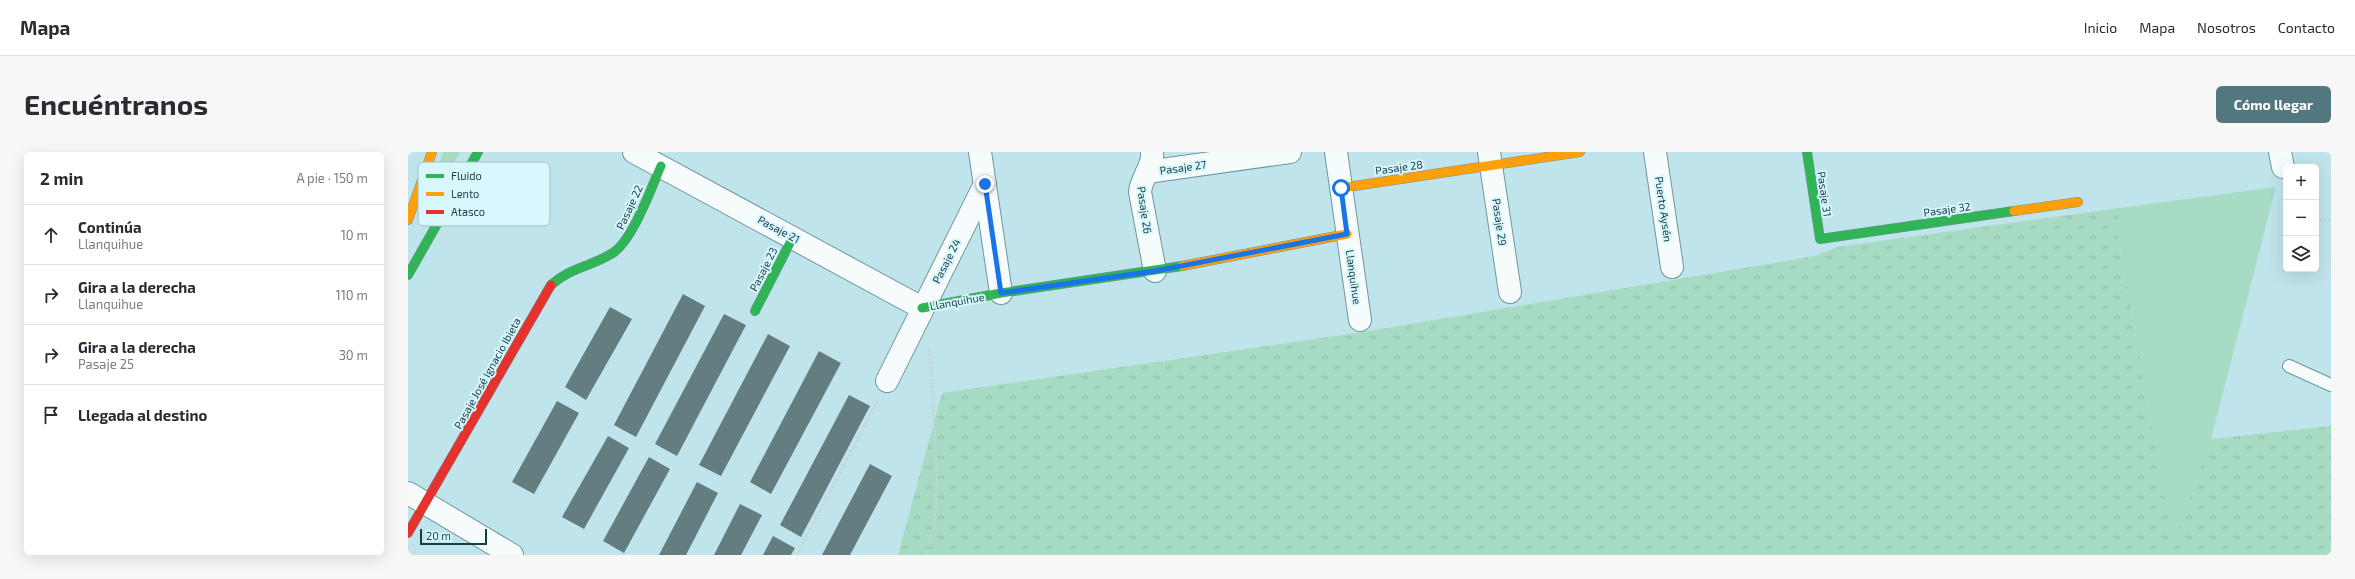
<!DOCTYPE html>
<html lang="es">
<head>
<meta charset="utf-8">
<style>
  :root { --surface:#fff; --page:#f7f7f7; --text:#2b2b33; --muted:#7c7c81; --line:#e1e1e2; --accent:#53777e }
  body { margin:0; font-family:"Exo 2",sans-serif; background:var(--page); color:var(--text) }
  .controls { position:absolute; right:12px; top:12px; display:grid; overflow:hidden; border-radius:6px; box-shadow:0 4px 16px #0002 }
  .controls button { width:36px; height:36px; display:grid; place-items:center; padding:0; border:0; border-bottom:1px solid var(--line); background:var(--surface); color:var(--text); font:20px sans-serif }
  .scale { position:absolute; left:12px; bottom:10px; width:67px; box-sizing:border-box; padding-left:4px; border:2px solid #193d44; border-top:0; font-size:11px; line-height:14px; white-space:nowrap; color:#193d44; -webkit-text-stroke:3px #d7f7fd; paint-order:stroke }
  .stop { position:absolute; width:12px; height:12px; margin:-9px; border:3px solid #1a73e8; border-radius:50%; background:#fff }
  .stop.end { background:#1a73e8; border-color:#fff; box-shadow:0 1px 4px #0008 }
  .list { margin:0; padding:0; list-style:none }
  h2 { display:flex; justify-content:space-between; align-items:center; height:52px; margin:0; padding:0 16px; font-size:17px }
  h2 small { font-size:13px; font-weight:400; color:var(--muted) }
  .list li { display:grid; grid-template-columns:26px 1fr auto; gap:12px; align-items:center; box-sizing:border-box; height:60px; padding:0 16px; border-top:1px solid var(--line) }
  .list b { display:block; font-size:15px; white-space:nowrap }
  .list p { margin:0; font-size:13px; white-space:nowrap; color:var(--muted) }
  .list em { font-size:13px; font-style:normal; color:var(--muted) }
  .icon { flex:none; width:22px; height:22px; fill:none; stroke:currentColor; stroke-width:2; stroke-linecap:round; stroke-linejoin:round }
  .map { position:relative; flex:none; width:1923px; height:403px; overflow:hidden; border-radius:6px }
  header { display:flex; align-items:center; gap:24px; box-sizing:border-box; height:56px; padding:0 20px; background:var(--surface); border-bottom:1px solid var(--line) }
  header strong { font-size:19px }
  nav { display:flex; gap:22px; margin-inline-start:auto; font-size:14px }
  .intro { display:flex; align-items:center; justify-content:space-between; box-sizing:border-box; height:96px; padding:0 24px }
  h1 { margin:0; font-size:28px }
  .button { padding:10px 18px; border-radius:6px; background:var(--accent); color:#fff; font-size:14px; font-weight:700 }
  main { display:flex; gap:24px; padding:0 24px }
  aside { flex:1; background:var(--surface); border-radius:6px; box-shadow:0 4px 16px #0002 }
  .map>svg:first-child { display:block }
  .grass { fill:url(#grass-tufts) }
  .green { fill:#a7dbc4 }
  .building { fill:#637d80 }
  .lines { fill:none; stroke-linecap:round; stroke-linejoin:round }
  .lane-casing { stroke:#72959c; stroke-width:14 }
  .street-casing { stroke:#72959c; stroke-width:24 }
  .fast-casing { stroke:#72959c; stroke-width:10 }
  .slow-casing { stroke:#72959c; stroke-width:10 }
  .jam-casing { stroke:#72959c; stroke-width:10 }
  .path { stroke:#c7d2d4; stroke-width:2.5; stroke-dasharray:2 2; stroke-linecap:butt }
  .lane { stroke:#f6fbfc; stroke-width:12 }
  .street { stroke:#f6fbfc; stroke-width:22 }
  .fast { stroke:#30b455; stroke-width:9 }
  .slow { stroke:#ff9f0a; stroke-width:9 }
  .jam { stroke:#e5322d; stroke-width:9 }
  .route { stroke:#1a73e8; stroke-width:5 }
  .labels { text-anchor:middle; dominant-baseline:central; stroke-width:4; stroke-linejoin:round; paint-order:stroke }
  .street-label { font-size:11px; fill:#193d44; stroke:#d7f7fd }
  .key { fill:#d7f7fd; stroke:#9ebfc6; stroke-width:1 }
  .key-label { font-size:11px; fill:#193d44 }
</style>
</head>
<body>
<header>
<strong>Mapa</strong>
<nav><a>Inicio</a><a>Mapa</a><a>Nosotros</a><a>Contacto</a></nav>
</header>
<div class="intro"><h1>Encuéntranos</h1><a class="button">Cómo llegar</a></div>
<main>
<aside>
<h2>2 min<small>A pie · 150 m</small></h2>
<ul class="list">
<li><svg class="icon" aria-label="ahead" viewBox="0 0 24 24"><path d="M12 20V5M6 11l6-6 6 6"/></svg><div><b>Continúa</b><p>Llanquihue</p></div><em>10 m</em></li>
<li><svg class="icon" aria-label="right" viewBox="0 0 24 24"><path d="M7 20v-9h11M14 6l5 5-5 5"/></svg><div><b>Gira a la derecha</b><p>Llanquihue</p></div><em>110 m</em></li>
<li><svg class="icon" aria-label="right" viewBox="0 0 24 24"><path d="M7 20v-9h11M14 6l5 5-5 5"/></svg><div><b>Gira a la derecha</b><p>Pasaje 25</p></div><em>30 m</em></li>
<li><svg class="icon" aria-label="arrive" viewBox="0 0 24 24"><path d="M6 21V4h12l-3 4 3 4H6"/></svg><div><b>Llegada al destino</b></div></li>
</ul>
</aside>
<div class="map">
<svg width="1923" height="403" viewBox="0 0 1923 403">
  <defs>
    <pattern id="grass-tufts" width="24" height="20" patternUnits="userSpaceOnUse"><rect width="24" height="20" fill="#a7dbc4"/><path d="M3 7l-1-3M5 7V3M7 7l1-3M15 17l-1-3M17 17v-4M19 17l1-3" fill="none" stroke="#8fbdaa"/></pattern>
  </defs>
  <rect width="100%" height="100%" fill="#c0e4eb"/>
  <g class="grass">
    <polygon points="35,0 52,0 28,44 22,39"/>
    <polygon points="1711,56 1711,91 1765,390 1803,287 1923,274 1923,403 490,403 534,241 955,180 1407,104 1429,95"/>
  </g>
  <polygon class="green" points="1868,35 1803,287 1765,391 1711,91 1711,56"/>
  <g class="building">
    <polygon points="275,142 297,154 228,285 206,273"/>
    <polygon points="202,155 224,167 178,248 157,235"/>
    <polygon points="316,162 338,173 269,304 247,292"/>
    <polygon points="360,182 382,194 313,324 291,313"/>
    <polygon points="411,199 433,211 363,342 342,330"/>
    <polygon points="441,243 462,254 393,385 372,373"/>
    <polygon points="149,249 171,261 126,342 104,330"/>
    <polygon points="200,284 221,296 176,377 154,365"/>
    <polygon points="241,305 262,317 216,401 195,389"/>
    <polygon points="462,312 484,324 442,403 414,403"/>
    <polygon points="289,330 310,341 278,403 251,403"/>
    <polygon points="332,352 354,363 333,403 306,403"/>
    <polygon points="365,384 387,396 383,403 355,403"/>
  </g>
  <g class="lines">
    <g class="lane-casing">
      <polyline id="lane" points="1881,214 1923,233"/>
    </g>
    <g class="street-casing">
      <g id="street">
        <polyline points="226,0 514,156"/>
        <polyline points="572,0 593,141"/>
        <path d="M744 0C746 14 733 26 732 40L747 119"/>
        <polyline points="928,0 952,168"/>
        <polyline points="1081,0 1102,140"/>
        <polyline points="1247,0 1264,115"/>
        <polyline points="1872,0 1875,15"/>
        <polyline points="739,20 882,0"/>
        <polyline points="479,229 577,32"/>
        <polyline points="0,341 104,403"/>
      </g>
    </g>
    <g class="fast-casing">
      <g id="fast">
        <polyline points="1399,0 1412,87 1606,59"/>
        <polyline points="0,123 70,0"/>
        <path d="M143 133C163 115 182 115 203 102 224 91 243 36 253 14"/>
        <polyline points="514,156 593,141 774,114"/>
        <polyline points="347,159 385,85"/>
      </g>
    </g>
    <g class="slow-casing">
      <g id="slow">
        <polyline points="933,36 1172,0"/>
        <polyline points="1606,59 1670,50"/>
        <polyline points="0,68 24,0"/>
        <polyline points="774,114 939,82"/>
      </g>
    </g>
    <g class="jam-casing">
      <polyline id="jam" points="0,381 143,133"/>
    </g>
    <g class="path">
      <polyline points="1877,36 1878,54"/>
      <polyline points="1908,67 1923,69"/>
      <polyline points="389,403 470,248"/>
      <polyline points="518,403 527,369 529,328 523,213 521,197"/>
    </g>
    <use href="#lane" class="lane"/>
    <use href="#street" class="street"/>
    <use href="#fast" class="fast"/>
    <use href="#slow" class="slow"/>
    <use href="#jam" class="jam"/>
  </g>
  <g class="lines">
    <polyline class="route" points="577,32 593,141 747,119 939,82 933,36"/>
  </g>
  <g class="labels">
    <g class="street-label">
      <text transform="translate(775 15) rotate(-8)">Pasaje 27</text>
      <text transform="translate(991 15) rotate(-8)">Pasaje 28</text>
      <text transform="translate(1417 42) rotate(82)">Pasaje 31</text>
      <text transform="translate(221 55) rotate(-65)">Pasaje 22</text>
      <text transform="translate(1256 57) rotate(82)">Puerto Aysén</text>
      <text transform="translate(1539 57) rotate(-8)">Pasaje 32</text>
      <text transform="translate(737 58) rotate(82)">Pasaje 26</text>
      <text transform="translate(1092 70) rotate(82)">Pasaje 29</text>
      <text transform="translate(371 77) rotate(28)">Pasaje 21</text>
      <text transform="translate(538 109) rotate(-63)">Pasaje 24</text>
      <text transform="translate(355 117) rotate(-63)">Pasaje 23</text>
      <text transform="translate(946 125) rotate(82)">Llanquihue</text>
      <text transform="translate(549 149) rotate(-10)">Llanquihue</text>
      <text transform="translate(79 221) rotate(-61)">Pasaje José Ignacio Ibieta</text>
    </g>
  </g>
  <rect x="10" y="10" width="132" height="64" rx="6" class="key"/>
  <rect x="18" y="22" width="18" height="4" fill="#30b455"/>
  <rect x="18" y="40" width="18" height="4" fill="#ff9f0a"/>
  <rect x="18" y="58" width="18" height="4" fill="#e5322d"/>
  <g class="key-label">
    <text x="43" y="28">Fluido</text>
    <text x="43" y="46">Lento</text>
    <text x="43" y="64">Atasco</text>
  </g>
</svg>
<div class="controls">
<button>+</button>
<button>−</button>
<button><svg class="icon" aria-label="layers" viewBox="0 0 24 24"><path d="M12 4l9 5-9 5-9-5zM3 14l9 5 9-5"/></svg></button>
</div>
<div class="scale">20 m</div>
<div class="stop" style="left:933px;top:36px"></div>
<div class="stop end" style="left:577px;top:32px"></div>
</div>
</main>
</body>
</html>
